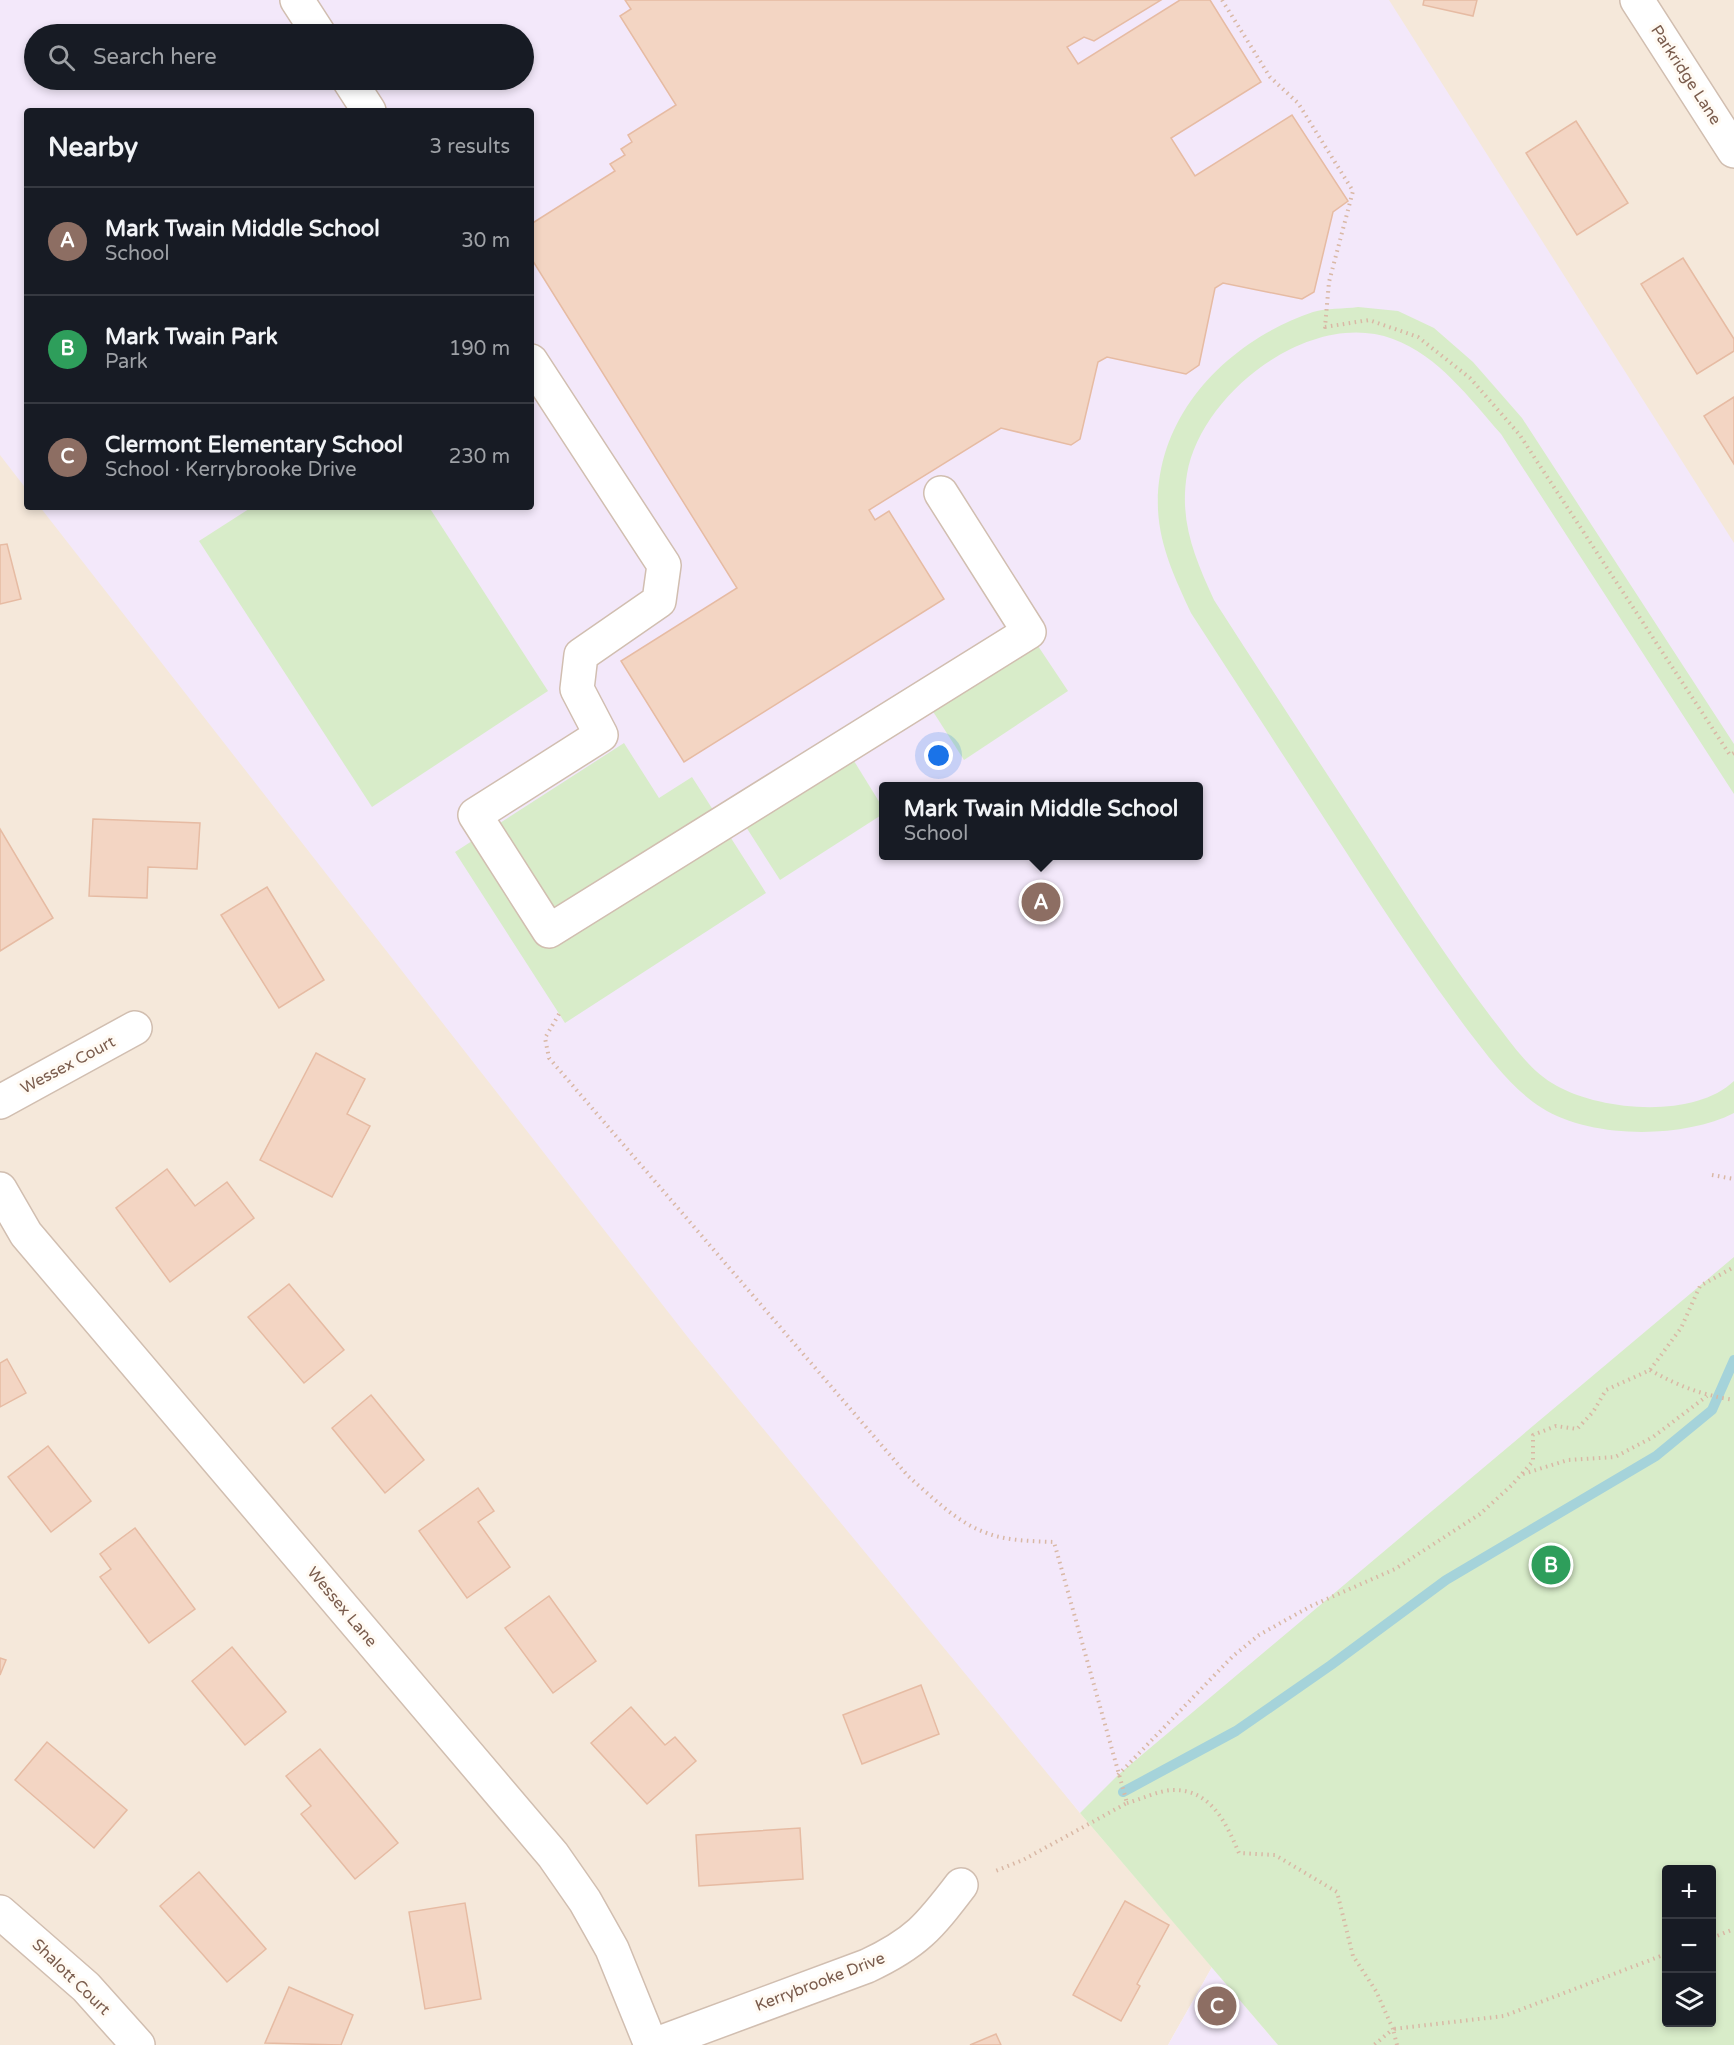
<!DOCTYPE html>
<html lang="en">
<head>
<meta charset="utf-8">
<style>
  :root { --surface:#171b24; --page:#242831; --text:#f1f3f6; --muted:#9ea1a6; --line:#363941; --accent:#e76f51 }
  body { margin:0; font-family:"Varela Round",sans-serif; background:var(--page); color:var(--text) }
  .controls { position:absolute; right:18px; bottom:18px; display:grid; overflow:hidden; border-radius:6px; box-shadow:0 3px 9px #0003 }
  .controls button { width:54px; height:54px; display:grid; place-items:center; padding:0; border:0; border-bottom:2px solid var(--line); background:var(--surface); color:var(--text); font:30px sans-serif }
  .you { position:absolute; left:939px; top:756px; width:21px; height:21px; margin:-15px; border:4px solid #fff; border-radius:50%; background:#1a73e8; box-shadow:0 0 0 9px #1a73e833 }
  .badge { display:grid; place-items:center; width:39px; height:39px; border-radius:50%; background:var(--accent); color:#fff; font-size:20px; font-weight:700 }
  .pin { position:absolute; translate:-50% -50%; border:3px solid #fff; box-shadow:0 2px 6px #0006 }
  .popup { position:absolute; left:879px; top:782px; width:324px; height:78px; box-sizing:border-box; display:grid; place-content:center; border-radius:6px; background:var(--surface); filter:drop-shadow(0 2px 4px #0005); font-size:20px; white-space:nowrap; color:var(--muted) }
  .popup b { font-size:22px; color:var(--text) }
  .popup::after { content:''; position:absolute; left:50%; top:100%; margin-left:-12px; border:12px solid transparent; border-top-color:var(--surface) }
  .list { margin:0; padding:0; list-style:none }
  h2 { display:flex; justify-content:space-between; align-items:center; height:78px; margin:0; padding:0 24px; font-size:26px }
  h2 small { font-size:20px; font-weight:400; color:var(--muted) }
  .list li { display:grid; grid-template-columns:39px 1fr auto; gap:18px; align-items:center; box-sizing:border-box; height:108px; padding:0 24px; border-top:2px solid var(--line) }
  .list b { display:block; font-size:22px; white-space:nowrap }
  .list p { margin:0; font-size:20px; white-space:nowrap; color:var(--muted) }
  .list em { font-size:20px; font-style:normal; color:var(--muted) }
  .icon { flex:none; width:33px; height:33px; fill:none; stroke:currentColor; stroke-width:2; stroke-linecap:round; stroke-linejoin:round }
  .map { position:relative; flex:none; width:1734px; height:2045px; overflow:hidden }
  .search { position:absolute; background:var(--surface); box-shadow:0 3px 9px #0003; left:24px; top:24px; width:510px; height:66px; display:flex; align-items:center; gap:15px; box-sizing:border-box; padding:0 21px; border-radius:33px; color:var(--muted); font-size:22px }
  .panel { position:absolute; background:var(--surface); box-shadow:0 3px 9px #0003; left:24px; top:108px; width:510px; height:402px; border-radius:6px }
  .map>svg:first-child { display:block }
  .residential { fill:#f5e8da }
  .education { fill:#f3e8fa; fill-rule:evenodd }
  .park { fill:#d8ecc9; fill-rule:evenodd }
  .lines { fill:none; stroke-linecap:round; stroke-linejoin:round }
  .stream { stroke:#a5d3da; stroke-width:10 }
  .building { fill:#f3d5c3; stroke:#e6bba3; stroke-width:1.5 }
  .minor-casing { stroke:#d1beb0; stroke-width:36 }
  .path { stroke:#d9b8a5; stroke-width:4; stroke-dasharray:1.5 4.5; stroke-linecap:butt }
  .minor { stroke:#fff; stroke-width:33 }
  .labels { text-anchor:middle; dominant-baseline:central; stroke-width:6; stroke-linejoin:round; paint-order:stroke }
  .street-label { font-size:16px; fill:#7a5c4d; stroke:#fffaf3 }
</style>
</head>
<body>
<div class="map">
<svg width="1734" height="2045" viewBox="0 0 1734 2045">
  <rect width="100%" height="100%" fill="#fdf6ec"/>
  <g class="residential">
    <polygon points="1386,0 1734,0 1734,546"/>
    <polygon points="0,449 27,483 27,507 46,507 1080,1813 1212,1967 1168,2045 0,2045"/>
  </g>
  <g class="education">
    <path d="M0 0H1389L1734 543V1260L1080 1813 690 1340 40 507H531V111H27V490L0 455ZM34 34H524V80H34ZM884 786H1198V856H884Z"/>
    <polygon points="1212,1967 1278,2045 1168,2045"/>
  </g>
  <g class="park">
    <path d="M1358 307 1398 311 1434 328 1473 362 1522 418 1734 744V794L1501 434C1469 398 1439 356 1393 339 1311 308 1201 393 1187 474 1179 522 1195 558 1214 600 1275 695 1337 789 1398 883 1428 929 1458 973 1491 1017 1510 1041 1529 1071 1557 1086 1602 1111 1694 1119 1734 1081V1113C1683 1139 1591 1139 1542 1108 1512 1089 1491 1060 1470 1033 1436 988 1405 942 1374 895 1313 801 1252 707 1191 613 1176 580 1160 548 1158 510 1154 415 1228 341 1313 312 1326 308 1344 309 1358 307Z"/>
    <polygon points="252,507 429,507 548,691 372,807 199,541"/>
    <polygon points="1028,631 1068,691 964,760 925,699"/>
    <polygon points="624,743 659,798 692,777 766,893 565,1023 455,852"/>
    <polygon points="846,748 883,808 883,814 780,880 739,816"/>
    <path d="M1734 1257V2045H1278L1080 1813 1118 1775ZM1666 1870H1712V2022H1666Z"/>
  </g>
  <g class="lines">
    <polyline class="stream" points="1123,1792 1236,1731 1331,1665 1446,1580 1656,1456 1712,1410 1734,1360"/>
  </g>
  <g class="building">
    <polygon points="625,0 1161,0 1094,41 1084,37 1067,47 1078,64 1180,0 1210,0 1261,82 1171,138 1195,176 1292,115 1348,201 1333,212 1314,292 1302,299 1223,283 1215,288 1199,365 1186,374 1107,357 1098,362 1080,439 1071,445 1001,428 869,510 875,520 889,511 944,599 684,762 621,661 737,588 531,258 531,224 615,171 610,164 625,155 621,149 632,142 628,135 676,105 620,16 631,9"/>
    <polygon points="1424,0 1477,0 1473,16 1423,5"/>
    <polygon points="1576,121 1628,203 1577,235 1526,153"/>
    <polygon points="1683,258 1734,339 1734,351 1697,374 1641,284"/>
    <polygon points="1734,397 1734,464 1704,416"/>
    <polygon points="7,544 21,599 0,604 0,545"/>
    <polygon points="93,819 200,823 197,869 148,867 147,898 89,896"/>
    <polygon points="0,829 53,918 0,951"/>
    <polygon points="267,887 324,980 279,1008 221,915"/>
    <polygon points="316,1053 365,1079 347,1114 370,1126 332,1197 260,1160"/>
    <polygon points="167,1169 195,1206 227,1182 254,1218 170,1282 116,1208"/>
    <polygon points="289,1284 344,1350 304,1383 248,1317"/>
    <polygon points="7,1359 26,1393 0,1407 0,1363"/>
    <polygon points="371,1395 424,1460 385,1493 332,1428"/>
    <polygon points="48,1446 91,1501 51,1532 8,1477"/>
    <polygon points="478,1488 494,1511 478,1522 510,1567 467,1598 419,1531"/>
    <polygon points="135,1528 195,1609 149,1643 100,1577 111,1569 100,1554"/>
    <polygon points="549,1596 596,1661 553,1693 505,1628"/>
    <polygon points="232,1647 286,1712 245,1745 192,1681"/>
    <polygon points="0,1658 6,1660 0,1675"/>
    <polygon points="921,1685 939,1734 862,1764 843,1715"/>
    <polygon points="631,1707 665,1745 675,1737 696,1761 647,1804 591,1743"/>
    <polygon points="47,1742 127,1810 94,1848 15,1780"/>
    <polygon points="320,1749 398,1843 355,1879 301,1814 311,1806 286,1776"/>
    <polygon points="800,1828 803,1879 699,1886 696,1835"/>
    <polygon points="199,1872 266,1949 227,1982 160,1906"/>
    <polygon points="1125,1901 1169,1925 1137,1984 1140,1986 1121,2021 1073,1995"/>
    <polygon points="465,1903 481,1999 425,2009 409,1912"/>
    <polygon points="289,1987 353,2015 341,2045 265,2043"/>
    <polygon points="996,2034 1001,2045 970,2045"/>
  </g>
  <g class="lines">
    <g class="minor-casing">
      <g id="minor">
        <polyline points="297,0 319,34"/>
        <polyline points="1637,0 1734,151"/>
        <polyline points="349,80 369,111"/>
        <polyline points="531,361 664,565 659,601 581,655 577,689 601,735 475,815 549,931 1029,632 941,493"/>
        <polyline points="0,1102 135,1028"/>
        <polyline points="0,1189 26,1234 553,1855 585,1901 612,1949 651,2045"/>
        <polyline points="0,1912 86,1987 138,2045"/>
        <path d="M654 2045 867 1966C916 1943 929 1927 961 1885"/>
      </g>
    </g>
    <g class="path">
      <polyline points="1222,0 1270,77 1298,103 1353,191 1329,282 1325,327 1369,320 1418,337 1470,378 1519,434 1730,755 1734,753"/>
      <path d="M559 1014 545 1038 549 1058 908 1476C931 1496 955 1521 984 1532 1005 1541 1031 1541 1054 1542L1127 1803 1023 1860 993 1872"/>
      <polyline points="1712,1175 1734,1179"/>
      <path d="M1650 1370C1678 1386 1702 1395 1734 1400"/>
      <polyline points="1523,1474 1568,1460 1615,1457 1653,1437 1707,1396"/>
      <polyline points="1118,1775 1233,1656 1259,1635 1311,1606 1395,1569 1480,1514 1512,1485 1533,1461 1533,1435 1556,1426 1577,1429 1593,1412 1606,1390 1650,1370 1681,1328 1700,1286 1734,1267"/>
      <path d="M1127 1803C1141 1799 1158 1791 1172 1790 1211 1789 1226 1823 1239 1853L1275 1855 1337 1892 1353 1956 1376 1991 1393 2029 1374 2045"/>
      <polyline points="1712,1938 1734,1929"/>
      <polyline points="1397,2045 1393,2029 1504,2016 1666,1954"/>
    </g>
    <use href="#minor" class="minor"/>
  </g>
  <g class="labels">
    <g class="street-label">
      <text transform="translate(1686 75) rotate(57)">Parkridge Lane</text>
      <text transform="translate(68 1065) rotate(-28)">Wessex Court</text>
      <text transform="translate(342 1607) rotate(50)">Wessex Lane</text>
      <text transform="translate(71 1977) rotate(44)">Shalott Court</text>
      <text transform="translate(820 1982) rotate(-21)">Kerrybrooke Drive</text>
    </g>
  </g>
</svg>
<div class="controls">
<button>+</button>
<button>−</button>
<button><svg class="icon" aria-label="layers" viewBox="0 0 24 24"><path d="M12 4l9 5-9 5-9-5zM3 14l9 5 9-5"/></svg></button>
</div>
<div class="you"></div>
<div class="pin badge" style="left:1041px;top:902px;background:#8d6e63">A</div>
<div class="popup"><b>Mark Twain Middle School</b>School</div>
<div class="pin badge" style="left:1551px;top:1565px;background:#2e9e5b">B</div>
<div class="pin badge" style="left:1217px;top:2006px;background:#8d6e63">C</div>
<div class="search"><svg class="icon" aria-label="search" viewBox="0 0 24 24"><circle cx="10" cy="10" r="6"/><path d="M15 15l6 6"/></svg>Search here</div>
<section class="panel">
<h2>Nearby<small>3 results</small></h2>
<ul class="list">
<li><span class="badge" style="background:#8d6e63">A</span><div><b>Mark Twain Middle School</b><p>School</p></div><em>30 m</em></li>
<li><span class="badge" style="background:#2e9e5b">B</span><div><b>Mark Twain Park</b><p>Park</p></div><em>190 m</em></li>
<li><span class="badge" style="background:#8d6e63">C</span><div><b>Clermont Elementary School</b><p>School · Kerrybrooke Drive</p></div><em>230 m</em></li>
</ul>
</section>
</div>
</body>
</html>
